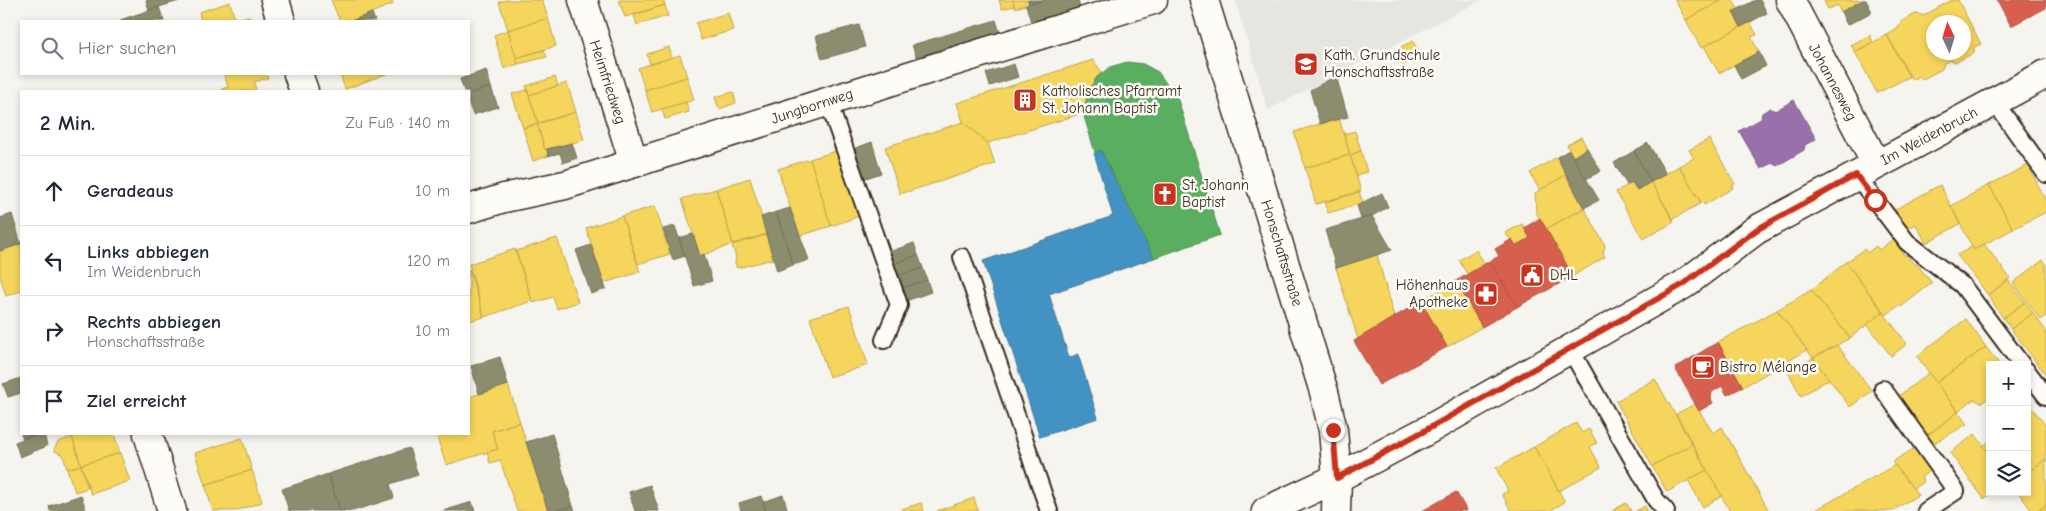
<!DOCTYPE html>
<html lang="de">
<head>
<meta charset="utf-8">
<style>
  :root { --surface:#fff; --page:#f2f2f3; --text:#1f2937; --muted:#747a83; --line:#e0e1e3 }
  body { margin:0; font-family:"Comic Neue",sans-serif; background:var(--page); color:var(--text) }
  .controls { position:absolute; right:15px; bottom:15px; display:grid; overflow:hidden; border-radius:0px; box-shadow:0 2px 8px #0003 }
  .controls button { width:45px; height:45px; display:grid; place-items:center; padding:0; border:0; border-bottom:1px solid var(--line); background:var(--surface); color:var(--text); font:25px sans-serif }
  .compass { position:absolute; left:1926px; top:15px; width:45px; height:45px; border-radius:50%; background:var(--surface); box-shadow:0 2px 8px #0003; rotate:356deg }
  .stop { position:absolute; width:15px; height:15px; margin:-11px; border:4px solid #c8321e; border-radius:50%; background:#fff }
  .stop.end { background:#c8321e; border-color:#fff; box-shadow:0 1px 5px #0008 }
  .list { margin:0; padding:0; list-style:none }
  h2 { display:flex; justify-content:space-between; align-items:center; height:65px; margin:0; padding:0 20px; font-size:21px }
  h2 small { font-size:16px; font-weight:400; color:var(--muted) }
  .list li { display:grid; grid-template-columns:32px 1fr auto; gap:15px; align-items:center; box-sizing:border-box; height:70px; padding:0 20px; border-top:1px solid var(--line) }
  .list b { display:block; font-size:19px; white-space:nowrap }
  .list p { margin:0; font-size:16px; white-space:nowrap; color:var(--muted) }
  .list em { font-size:16px; font-style:normal; color:var(--muted) }
  .icon { flex:none; width:28px; height:28px; fill:none; stroke:currentColor; stroke-width:2; stroke-linecap:round; stroke-linejoin:round }
  .map { position:relative; flex:none; width:2046px; height:511px; overflow:hidden }
  .search { position:absolute; background:var(--surface); box-shadow:0 2px 8px #0003; left:20px; top:20px; width:450px; height:55px; display:flex; align-items:center; gap:12px; box-sizing:border-box; padding:0 18px; border-radius:0px; color:var(--muted); font-size:19px }
  .panel { position:absolute; background:var(--surface); box-shadow:0 2px 8px #0003; left:20px; top:90px; width:450px; height:345px; border-radius:0px }
  .map>svg:first-child { display:block }
  .built { fill:#e7e5df }
  .homes { fill:#f6d55c; stroke:#bea249; fill-rule:evenodd }
  .shops { fill:#d6604d; stroke:#a8503f }
  .offices { fill:#9970ab; stroke:#7d5b81 }
  .schools { fill:#4393c3; stroke:#417492 }
  .public { fill:#5aae61; stroke:#51864d }
  .industry { fill:#8c8c6e; stroke:#746f56 }
  .lines { fill:none; stroke-linecap:round; stroke-linejoin:round }
  .lane-casing { stroke:#3b2a1e; stroke-width:20 }
  .street-casing { stroke:#3b2a1e; stroke-width:31 }
  .secondary-casing { stroke:#3b2a1e; stroke-width:31 }
  .lane { stroke:#fdfcf7; stroke-width:16 }
  .street { stroke:#fdfcf7; stroke-width:28 }
  .secondary { stroke:#fdfcf7; stroke-width:28 }
  .route { stroke:#c8321e; stroke-width:6 }
  .labels { text-anchor:middle; dominant-baseline:central; stroke-width:5; stroke-linejoin:round; paint-order:stroke }
  .poi-label { font-size:15px; fill:#3b2a1e; stroke:#fdfcf7; text-anchor:start }
  .street-label { font-size:15px; fill:#3b2a1e; stroke:#fdfcf7 }
</style>
</head>
<body>
<div class="map">
<svg width="2046" height="511" viewBox="0 0 2046 511">
  <rect width="100%" height="100%" fill="#f5f4ee"/>
  <filter id="ink" filterUnits="userSpaceOnUse"><feTurbulence type="fractalNoise" baseFrequency=".02" numOctaves="2"/><feDisplacementMap in="SourceGraphic" scale="10" xChannelSelector="R" yChannelSelector="G"/><feConvolveMatrix kernelMatrix="1 2 1 2 8 2 1 2 1" color-interpolation-filters="sRGB"/></filter>
  <g filter="url(#ink)">
    <polygon class="built" points="1235,0 1482,0 1268,110"/>
    <g class="homes">
      <polygon points="331,0 391,0 393,4 351,21 340,21"/>
      <polygon points="507,0 542,0 548,18 508,30 499,2"/>
      <polygon points="619,0 663,0 665,5 625,17"/>
      <polygon points="999,0 1013,0 1014,6 1002,9"/>
      <polygon points="1013,0 1028,0 1029,4 1015,8"/>
      <polygon points="1675,0 1723,0 1686,20"/>
      <polygon points="1723,0 1733,0 1738,9 1733,12 1741,27 1701,48 1686,20"/>
      <polygon points="1863,0 1841,12 1837,5 1828,9 1824,1"/>
      <path d="M1952 0H1958L1981 44 1974 47V53L1956 62 1951 60 1944 63 1942 69 1923 79 1919 76 1912 80 1887 35 1899 28 1898 26 1902 21 1918 13 1923 16ZM1934 22H1964V52H1934Z"/>
      <polygon points="230,2 235,20 249,16 250,21 201,21 199,12"/>
      <polygon points="665,5 668,16 637,25 634,15"/>
      <polygon points="728,13 733,30 701,40 696,23"/>
      <polygon points="548,18 556,46 516,58 508,30"/>
      <polygon points="1750,22 1757,35 1751,37 1759,52 1719,73 1704,46"/>
      <polygon points="508,30 518,64 504,69 494,35"/>
      <polygon points="1870,35 1873,42 1855,52 1851,45"/>
      <polygon points="1887,35 1909,77 1877,93 1855,52"/>
      <polygon points="1413,41 1421,56 1403,65 1395,50"/>
      <polygon points="669,47 672,58 650,64 647,54"/>
      <polygon points="544,50 547,57 518,64 516,58"/>
      <polygon points="680,55 687,77 645,90 638,68"/>
      <polygon points="1093,60 1102,72 1089,88 1085,108 1082,110 1083,113 988,143 963,122 957,103"/>
      <polygon points="224,74 266,74 268,78 254,82 256,91 223,91 222,89 228,87"/>
      <polygon points="340,74 386,74 345,89"/>
      <polygon points="555,77 558,86 529,95 526,86"/>
      <polygon points="687,77 694,100 652,112 645,90"/>
      <polygon points="567,83 576,112 538,123 529,95"/>
      <polygon points="527,90 538,123 523,128 512,94"/>
      <polygon points="733,92 736,103 719,109 715,97"/>
      <polygon points="686,102 689,112 665,119 662,109"/>
      <polygon points="576,112 584,140 545,150 537,124"/>
      <polygon points="1339,118 1350,155 1305,168 1294,132"/>
      <polygon points="963,122 988,143 995,164 900,194 885,147"/>
      <polygon points="537,124 545,150 547,149 548,156 533,161 523,128"/>
      <polygon points="1355,131 1361,151 1350,155 1344,134"/>
      <polygon points="1581,137 1587,148 1573,157 1567,145"/>
      <polygon points="1709,139 1735,184 1732,186 1733,188 1704,205 1703,202 1701,203 1679,166 1694,158 1689,150"/>
      <polygon points="839,150 860,216 831,226 810,159"/>
      <polygon points="1361,151 1367,172 1356,175 1350,155"/>
      <polygon points="1350,155 1361,191 1316,204 1305,168"/>
      <polygon points="1557,157 1566,175 1540,191 1530,173"/>
      <polygon points="810,159 831,226 799,236 778,169"/>
      <polygon points="2028,165 2046,201 2046,212 2013,229 1989,185"/>
      <polygon points="1679,166 1701,203 1673,219 1651,182"/>
      <polygon points="1566,175 1584,208 1546,229 1536,212 1535,193"/>
      <polygon points="750,178 767,234 733,244 716,189"/>
      <polygon points="1632,182 1637,190 1651,182 1674,222 1643,239 1616,192"/>
      <polygon points="1940,185 1960,224 1926,243 1916,224 1905,230 1894,210"/>
      <polygon points="1989,185 2013,229 1974,250 1951,206"/>
      <polygon points="716,189 733,244 700,256 682,199"/>
      <polygon points="1359,192 1363,203 1328,213 1325,202"/>
      <polygon points="655,206 670,254 638,264 622,216"/>
      <polygon points="1584,208 1605,245 1603,253 1605,257 1573,276 1546,229"/>
      <polygon points="622,216 640,272 604,283 586,228"/>
      <polygon points="1522,224 1530,238 1516,246 1505,233"/>
      <polygon points="766,235 773,259 737,268 735,263 736,257 732,245"/>
      <polygon points="557,238 578,302 557,309 553,297 533,303 516,251"/>
      <polygon points="1893,239 1905,256 1907,255 1914,265 1916,263 1932,283 1901,307 1900,305 1886,315 1846,262 1864,249 1867,253 1876,246 1879,250"/>
      <polygon points="21,244 21,291 6,296 0,276 0,251"/>
      <polygon points="1984,244 2010,278 1988,295 1957,255 1972,247 1974,250"/>
      <polygon points="515,249 532,301 484,317 469,264"/>
      <polygon points="1476,250 1485,264 1467,274 1459,260"/>
      <polygon points="1377,255 1394,317 1358,339 1336,268"/>
      <polygon points="2043,260 2046,264 2046,316 2041,320 2013,283"/>
      <polygon points="1846,262 1883,312 1850,338 1811,290"/>
      <polygon points="469,269 484,317 469,321"/>
      <polygon points="2008,280 2025,302 2003,318 1988,295"/>
      <polygon points="1456,281 1482,327 1447,347 1421,301"/>
      <polygon points="1811,290 1850,338 1813,358 1777,310"/>
      <polygon points="2025,302 2033,313 2011,329 2003,318"/>
      <polygon points="849,306 868,365 829,377 810,318"/>
      <polygon points="1777,310 1807,350 1743,387 1718,342"/>
      <polygon points="1883,312 1907,344 1891,356 1867,324"/>
      <polygon points="2033,313 2046,331 2046,375 2011,329"/>
      <polygon points="1966,319 1986,347 1936,383 1917,356"/>
      <polygon points="1837,345 1872,391 1850,407 1813,358"/>
      <polygon points="1986,347 2000,365 1990,365 1990,397 1981,403 1974,399 1958,411 1936,383"/>
      <polygon points="1813,358 1829,379 1801,396 1788,372"/>
      <polygon points="1929,373 1958,412 1925,437 1896,398"/>
      <polygon points="1655,379 1692,444 1652,466 1616,401"/>
      <polygon points="508,385 520,422 492,431 498,449 446,465 436,434 469,434 469,397"/>
      <polygon points="1695,404 1713,433 1722,427 1769,511 1730,511 1676,414"/>
      <polygon points="2033,409 2046,426 2046,459 2027,473 2027,413"/>
      <polygon points="1958,412 1967,424 1931,445 1925,437"/>
      <polygon points="520,422 526,442 548,511 517,511 500,460 490,463 487,452 498,449 492,431"/>
      <polygon points="1576,423 1582,433 1589,429 1597,443 1590,447 1601,467 1559,491 1534,447"/>
      <polygon points="83,434 114,434 120,453 81,465 72,437"/>
      <polygon points="1975,434 1990,454 1990,492 1993,492 1984,499 1950,453"/>
      <polygon points="72,437 81,465 67,469 63,455 55,451 54,449 58,442"/>
      <polygon points="242,438 252,470 205,485 195,453"/>
      <polygon points="1990,441 1990,454 1983,446"/>
      <polygon points="1692,444 1707,470 1667,492 1652,466"/>
      <polygon points="1534,447 1565,502 1549,511 1511,511 1502,494 1508,491 1496,468"/>
      <polygon points="1917,447 1933,469 1921,477 1924,482 1913,488 1892,462"/>
      <polygon points="120,453 130,481 91,494 81,465"/>
      <polygon points="2046,459 2046,505 2038,511 2032,511 2018,492 2027,492 2027,473"/>
      <polygon points="81,465 88,488 75,492 67,469"/>
      <polygon points="1895,465 1918,495 1892,511 1814,511"/>
      <polygon points="252,470 262,502 235,511 213,511 205,485"/>
      <polygon points="1707,470 1722,496 1703,507 1688,480"/>
      <polygon points="974,498 978,511 937,511"/>
      <polygon points="921,503 924,511 903,511 902,509"/>
      <polygon points="1626,503 1631,511 1612,511"/>
      <polygon points="2046,505 2046,511 2038,511"/>
      <polygon points="1645,506 1647,511 1636,511"/>
    </g>
    <g class="shops">
      <polygon points="1997,0 2046,0 2046,8 2011,26"/>
      <polygon points="1540,218 1573,276 1517,307 1490,261 1499,256 1495,249 1512,239 1516,246 1530,238 1524,228"/>
      <polygon points="1490,261 1517,307 1482,327 1456,281"/>
      <polygon points="1421,301 1447,347 1379,385 1354,341"/>
      <polygon points="1718,342 1743,387 1727,395 1722,386 1712,392 1711,399 1713,403 1699,411 1675,368"/>
      <polygon points="1456,492 1467,511 1422,511"/>
    </g>
    <polygon class="offices" points="1794,100 1816,139 1805,145 1804,150 1777,166 1772,163 1761,169 1739,131 1761,119 1762,113 1770,108 1775,111"/>
    <polygon class="schools" points="1101,150 1154,258 1049,294 1069,358 1078,354 1098,418 1040,437 983,261 1113,216 1094,153"/>
    <polygon class="public" points="1127,62 1143,64 1158,72 1168,86 1173,84 1220,235 1154,258 1101,150 1095,152 1082,110 1085,108 1088,91 1097,77 1110,67"/>
    <g class="industry">
      <polygon points="146,0 178,0 179,1 149,10"/>
      <polygon points="1028,0 1043,0 1029,4"/>
      <polygon points="1043,0 1078,0 1080,8 1031,22 1026,5"/>
      <polygon points="1755,0 1760,0 1767,13 1741,27 1733,12"/>
      <polygon points="1863,0 1866,0 1872,12 1847,25 1841,12"/>
      <polygon points="159,7 164,21 120,21 120,20"/>
      <polygon points="372,13 375,21 351,21"/>
      <polygon points="996,20 1000,33 917,59 912,45"/>
      <polygon points="859,25 865,47 822,59 816,36"/>
      <polygon points="1759,52 1766,66 1741,79 1734,65"/>
      <polygon points="1014,64 1018,77 990,86 986,73"/>
      <polygon points="486,70 491,87 469,94 469,91 464,91 460,79"/>
      <polygon points="1336,76 1348,117 1320,124 1310,90"/>
      <polygon points="491,87 498,107 473,115 469,104 469,94"/>
      <polygon points="872,142 881,173 863,179 853,149"/>
      <polygon points="572,143 577,158 563,163 560,153 548,156 547,149"/>
      <polygon points="1648,143 1666,174 1651,182 1634,151"/>
      <polygon points="1587,148 1601,171 1586,179 1573,157"/>
      <polygon points="1569,150 1599,200 1584,208 1557,157"/>
      <polygon points="1634,151 1651,182 1637,190 1632,182 1627,185 1614,163"/>
      <polygon points="1382,193 1388,207 1372,216 1361,219 1357,205"/>
      <polygon points="790,208 809,260 793,265 776,212"/>
      <polygon points="776,212 793,265 777,271 761,217"/>
      <polygon points="12,214 21,244 0,251 0,218"/>
      <polygon points="1372,216 1392,250 1336,268 1325,230"/>
      <polygon points="675,226 685,256 673,260 663,229"/>
      <polygon points="693,234 700,256 704,254 712,281 694,286 679,238"/>
      <polygon points="914,243 918,255 893,264 889,252"/>
      <polygon points="591,245 606,289 591,294 576,250"/>
      <polygon points="918,255 923,268 898,276 893,264"/>
      <polygon points="923,268 927,280 902,288 898,276"/>
      <polygon points="927,280 931,292 906,301 902,288"/>
      <polygon points="500,357 508,385 479,394 471,366"/>
      <polygon points="21,378 21,393 8,397 3,384"/>
      <polygon points="21,434 37,434 23,439"/>
      <polygon points="37,434 44,434 47,446 20,457 15,442"/>
      <polygon points="552,434 573,506 555,511 548,511 526,442"/>
      <polygon points="409,448 418,475 390,484 394,498 353,511 340,511 328,474"/>
      <polygon points="328,474 340,511 289,511 282,489"/>
      <polygon points="650,485 659,511 635,511 629,492"/>
      <polygon points="81,495 86,510 50,511 49,506"/>
      <polygon points="783,495 788,511 766,511 763,502"/>
      <polygon points="761,496 766,511 741,511 739,503"/>
      <polygon points="472,502 475,511 443,511"/>
      <polygon points="573,506 575,511 555,511"/>
    </g>
    <g class="lines">
      <g class="lane-casing">
        <g id="lane">
          <polyline points="828,101 899,305 884,340"/>
          <polyline points="1994,101 2046,174"/>
          <polyline points="1856,175 1907,242 1962,285 2022,365"/>
          <polyline points="962,257 1049,511"/>
          <polyline points="1570,349 1656,500 1666,511"/>
          <polyline points="2027,371 2046,396"/>
          <polyline points="1883,389 1956,491 1926,511"/>
        </g>
      </g>
      <g class="street-casing">
        <g id="street">
          <polyline points="275,0 281,21"/>
          <polyline points="583,0 634,163"/>
          <polyline points="1204,0 1324,392 1333,430 1337,478"/>
          <polyline points="1790,0 1876,164"/>
          <polyline points="298,74 304,91"/>
          <polyline points="469,209 504,198 565,185 946,64 1153,0"/>
          <polyline points="148,434 172,511"/>
        </g>
      </g>
      <g class="secondary-casing">
        <g id="secondary">
          <polyline points="1266,511 1337,478 1426,431 1683,285 1756,230 2046,74"/>
          <polyline points="1336,511 1337,478"/>
        </g>
      </g>
      <use href="#lane" class="lane"/>
      <use href="#street" class="street"/>
      <use href="#secondary" class="secondary"/>
    </g>
  </g>
  <g class="lines" filter="url(#ink)">
    <polyline class="route" points="1333,430 1337,478 1426,430 1682,285 1756,230 1856,175 1875,200"/>
  </g>
  <defs>
    <g id="school-square" transform="scale(1.25)"><rect x="-9" y="-9" width="18" height="18" rx="4" fill="#c8321e" stroke="#fdfcf7"/><path d="M0-5L7-2L0 1L-7-2ZM-4 1L0 2.5L4 1V4Q0 6-4 4Z" fill="#fff"/></g>
    <g id="building-square" transform="scale(1.25)"><rect x="-9" y="-9" width="18" height="18" rx="4" fill="#c8321e" stroke="#fdfcf7"/><path d="M-4-6H4V6H1V3H-1V6H-4ZM-2.5-4.3h1.7v1.8h-1.7ZM.8-4.3h1.7v1.8H.8ZM-2.5-1h1.7V.8h-1.7ZM.8-1h1.7V.8H.8Z" fill="#fff"/></g>
    <g id="church-square" transform="scale(1.25)"><rect x="-9" y="-9" width="18" height="18" rx="4" fill="#c8321e" stroke="#fdfcf7"/><path d="M-1.2-6h2.4v3.5h3.3v2.4h-3.3V6h-2.4V-.1h-3.3v-2.4h3.3Z" fill="#fff"/></g>
    <g id="civic-square" transform="scale(1.25)"><rect x="-9" y="-9" width="18" height="18" rx="4" fill="#c8321e" stroke="#fdfcf7"/><path d="M-.6-6.5H3V-4.5H.6V-3L4-1V1h2V6H-6V1h2V-1L-.6-3ZM-1.2 2.5V6h2.4V2.5Z" fill="#fff"/></g>
    <g id="pharmacy-square" transform="scale(1.25)"><rect x="-9" y="-9" width="18" height="18" rx="4" fill="#c8321e" stroke="#fdfcf7"/><path d="M-2-6h4v4h4v4h-4v4h-4v-4h-4v-4h4Z" fill="#fff"/></g>
    <g id="cafe-square" transform="scale(1.25)"><rect x="-9" y="-9" width="18" height="18" rx="4" fill="#c8321e" stroke="#fdfcf7"/><path d="M-5.5-4.5H6V0H3Q3 3.5 0 3.5H-2.5Q-5.5 3.5-5.5 0ZM3-3.2v2h1.7v-2ZM-6 4.5H4V6H-6Z" fill="#fff"/></g>
  </defs>
  <g fill-rule="evenodd">
    <use href="#school-square" x="1306" y="64"/>
    <use href="#building-square" x="1025" y="100"/>
    <use href="#church-square" x="1165" y="194"/>
    <use href="#civic-square" x="1532" y="275"/>
    <use href="#pharmacy-square" x="1486" y="294"/>
    <use href="#cafe-square" x="1703" y="367"/>
  </g>
  <g class="labels">
    <g class="poi-label">
      <text x="1324" y="55">Kath. Grundschule<tspan x="1324" dy="17">Honschaftsstraße</tspan></text>
      <text x="1042" y="91">Katholisches Pfarramt<tspan x="1042" dy="17">St. Johann Baptist</tspan></text>
      <text x="1182" y="185">St. Johann<tspan x="1182" dy="17">Baptist</tspan></text>
      <text x="1550" y="275">DHL</text>
      <text x="1468" y="285" text-anchor="end">Höhenhaus<tspan x="1468" dy="17">Apotheke</tspan></text>
      <text x="1720" y="367">Bistro Mélange</text>
    </g>
    <g class="street-label">
      <text transform="translate(608 82) rotate(72)">Heimfriedweg</text>
      <text transform="translate(1833 82) rotate(62)">Johannesweg</text>
      <text transform="translate(812 106) rotate(-18)">Jungbornweg</text>
      <text transform="translate(1929 136) rotate(-28)">Im Weidenbruch</text>
      <text transform="translate(1282 253) rotate(73)">Honschaftsstraße</text>
    </g>
  </g>
</svg>
<div class="controls">
<button>+</button>
<button>−</button>
<button><svg class="icon" aria-label="layers" viewBox="0 0 24 24"><path d="M12 4l9 5-9 5-9-5zM3 14l9 5 9-5"/></svg></button>
</div>
<svg class="compass" viewBox="-18 -18 36 36"><path d="M0-13l5 13h-10z" fill="#e53935"/><path d="M0 13l5-13h-10z" fill="#747a83"/></svg>
<div class="stop" style="left:1875px;top:200px"></div>
<div class="stop end" style="left:1333px;top:430px"></div>
<div class="search"><svg class="icon" aria-label="search" viewBox="0 0 24 24"><circle cx="10" cy="10" r="6"/><path d="M15 15l6 6"/></svg>Hier suchen</div>
<section class="panel">
<h2>2 Min.<small>Zu Fuß · 140 m</small></h2>
<ul class="list">
<li><svg class="icon" aria-label="ahead" viewBox="0 0 24 24"><path d="M12 20V5M6 11l6-6 6 6"/></svg><div><b>Geradeaus</b></div><em>10 m</em></li>
<li><svg class="icon" aria-label="left" viewBox="0 0 24 24"><path d="M17 20v-9H6M10 6l-5 5 5 5"/></svg><div><b>Links abbiegen</b><p>Im Weidenbruch</p></div><em>120 m</em></li>
<li><svg class="icon" aria-label="right" viewBox="0 0 24 24"><path d="M7 20v-9h11M14 6l5 5-5 5"/></svg><div><b>Rechts abbiegen</b><p>Honschaftsstraße</p></div><em>10 m</em></li>
<li><svg class="icon" aria-label="arrive" viewBox="0 0 24 24"><path d="M6 21V4h12l-3 4 3 4H6"/></svg><div><b>Ziel erreicht</b></div></li>
</ul>
</section>
</div>
</body>
</html>
